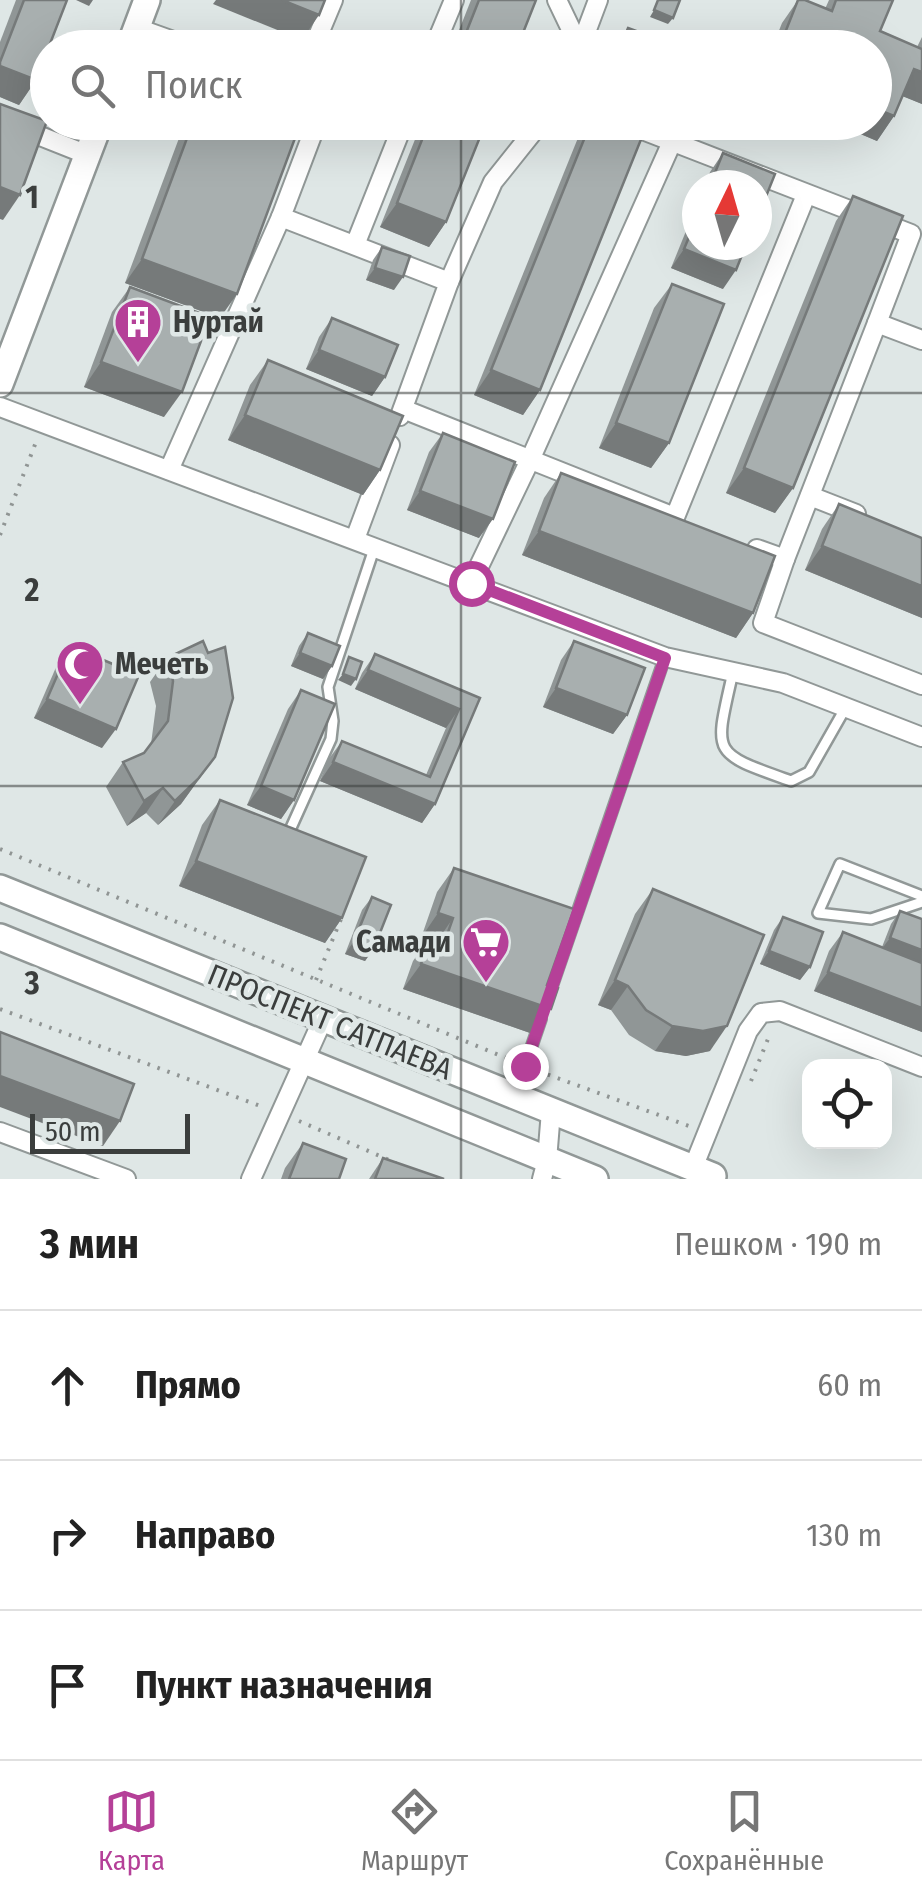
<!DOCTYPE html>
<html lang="ru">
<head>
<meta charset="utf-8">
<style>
  :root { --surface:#fff; --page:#f2f2f2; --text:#222; --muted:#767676; --line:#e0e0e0; --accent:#b54098 }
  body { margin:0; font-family:"Fira Sans Condensed",sans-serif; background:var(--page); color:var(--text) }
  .controls { position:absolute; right:30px; bottom:30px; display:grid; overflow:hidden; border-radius:20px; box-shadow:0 10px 40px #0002 }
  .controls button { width:90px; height:90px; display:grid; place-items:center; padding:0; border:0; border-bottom:2px solid var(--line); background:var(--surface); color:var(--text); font:50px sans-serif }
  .compass { position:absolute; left:682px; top:170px; width:90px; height:90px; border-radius:50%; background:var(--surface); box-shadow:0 10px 40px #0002; rotate:5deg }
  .scale { position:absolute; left:30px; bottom:25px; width:160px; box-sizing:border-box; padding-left:10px; border:5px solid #3b3e3d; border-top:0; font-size:28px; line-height:35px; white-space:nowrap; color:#3b3e3d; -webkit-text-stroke:8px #dfe7e6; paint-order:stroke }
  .stop { position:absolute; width:30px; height:30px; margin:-22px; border:8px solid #b54098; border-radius:50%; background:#fff }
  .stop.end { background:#b54098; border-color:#fff; box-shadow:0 2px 10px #0008 }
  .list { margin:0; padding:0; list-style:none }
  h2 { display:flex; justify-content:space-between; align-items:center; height:130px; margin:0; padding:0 40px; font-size:42px }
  h2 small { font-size:32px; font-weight:400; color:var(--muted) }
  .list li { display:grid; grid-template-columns:65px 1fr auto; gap:30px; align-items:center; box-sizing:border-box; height:150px; padding:0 40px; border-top:2px solid var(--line) }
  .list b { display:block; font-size:38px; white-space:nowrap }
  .list em { font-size:32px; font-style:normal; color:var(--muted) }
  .icon { flex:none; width:55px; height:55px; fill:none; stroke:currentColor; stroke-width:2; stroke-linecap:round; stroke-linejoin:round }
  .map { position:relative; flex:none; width:922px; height:1179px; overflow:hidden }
  .search { position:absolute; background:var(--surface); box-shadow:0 10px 40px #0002; left:30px; right:30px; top:30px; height:110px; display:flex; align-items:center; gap:25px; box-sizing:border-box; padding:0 35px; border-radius:55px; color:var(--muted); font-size:38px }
  .sheet { height:580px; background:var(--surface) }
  nav { display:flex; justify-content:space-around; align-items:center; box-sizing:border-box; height:140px; border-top:2px solid var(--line); background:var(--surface); font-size:28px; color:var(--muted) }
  nav a { display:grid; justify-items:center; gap:5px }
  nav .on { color:var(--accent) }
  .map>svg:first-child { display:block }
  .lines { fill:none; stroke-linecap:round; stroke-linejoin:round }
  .lane-casing { stroke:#919897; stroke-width:14 }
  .street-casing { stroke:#919897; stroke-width:22 }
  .secondary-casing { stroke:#919897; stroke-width:30 }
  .path { stroke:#909594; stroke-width:4; stroke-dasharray:2.5 8; stroke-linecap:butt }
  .lane { stroke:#fff; stroke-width:9 }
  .street { stroke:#fff; stroke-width:18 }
  .secondary { stroke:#fff; stroke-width:25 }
  .wall { fill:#909696 }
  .shaded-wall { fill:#767a7a }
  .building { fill:#a8afaf; stroke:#767a7a; stroke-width:2.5 }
  .route { stroke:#b54098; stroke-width:12 }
  .grid { fill:none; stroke:#3b3e3d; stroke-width:2.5; stroke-opacity:0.55 }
  .labels { text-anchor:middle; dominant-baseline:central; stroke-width:9; stroke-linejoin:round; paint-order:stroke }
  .poi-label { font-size:30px; font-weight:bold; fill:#3b3e3d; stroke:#dfe7e6; text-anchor:start }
  .street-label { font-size:30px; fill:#3b3e3d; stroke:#dfe7e6 }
  .grid-label { font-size:32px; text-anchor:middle; font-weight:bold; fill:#3b3e3d; stroke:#dfe7e6; stroke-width:9; stroke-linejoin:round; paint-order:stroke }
</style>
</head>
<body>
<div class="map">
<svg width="922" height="1179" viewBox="0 0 922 1179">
  <rect width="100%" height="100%" fill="#dfe7e6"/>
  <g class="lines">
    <g class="lane-casing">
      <g id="lane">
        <path d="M733 672C714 756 710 752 791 781L809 772 846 707"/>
        <polyline points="290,830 331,739 333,721 328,687 374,549"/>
        <polyline points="922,896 840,864 818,913 871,919 922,902"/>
        <polyline points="549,995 665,657"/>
        <polyline points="515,1095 541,1019"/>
      </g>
    </g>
    <g class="street-casing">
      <g id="street">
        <polyline points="557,0 580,48"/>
        <polyline points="137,28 193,48"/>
        <polyline points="313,48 333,0"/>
        <polyline points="434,48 454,0"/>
        <polyline points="580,48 598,0"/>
        <polyline points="0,120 88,155"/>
        <polyline points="317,122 281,217 449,282 400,416"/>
        <polyline points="622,122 911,234 877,323"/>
        <polyline points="355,245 404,122"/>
        <polyline points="449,282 493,182 541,122"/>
        <polyline points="0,407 665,657 783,683 922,737"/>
        <polyline points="403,409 672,516"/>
        <polyline points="169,470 281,217"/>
        <polyline points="810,496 856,514"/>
        <polyline points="675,517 806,195"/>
        <polyline points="355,539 390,445"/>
        <polyline points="757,549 785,559 763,623 922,685"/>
        <polyline points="785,559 877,323 922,340"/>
        <polyline points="471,583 530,460 672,142"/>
        <polyline points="0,1132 126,1179"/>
        <polyline points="693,1168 748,1031 761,1013 780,1011 922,1067"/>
        <polyline points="251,1179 323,1019"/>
        <polyline points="542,1179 547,1160 551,1111"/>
      </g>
    </g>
    <g class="secondary-casing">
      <g id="secondary">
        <polyline points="129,48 147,0"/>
        <polyline points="0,384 100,122"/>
        <polyline points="0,888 713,1176 711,1179"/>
        <polyline points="0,937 595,1179"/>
      </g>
    </g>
    <g class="path">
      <polyline points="0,535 36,442"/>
      <polyline points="0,849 511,1060"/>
      <polyline points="316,980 341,919"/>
      <polyline points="0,1009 263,1107"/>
      <polyline points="538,1071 689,1126"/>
      <polyline points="751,1081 768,1039"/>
      <polyline points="299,1121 396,1163"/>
    </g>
    <use href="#lane" class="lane"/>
    <use href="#street" class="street"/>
    <use href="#secondary" class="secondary"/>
  </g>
  <g class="wall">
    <polygon points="16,0 67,0 36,80 19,105 0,97 0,42"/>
    <polygon points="471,0 536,0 517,48 452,48"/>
    <polygon points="798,0 825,9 829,0 893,0 880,31 917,47 922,37 922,104 903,96 894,116 877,141 837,124 838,122 874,122 874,48 772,48 782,23"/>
    <polygon points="628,28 667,48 616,48 618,41"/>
    <polygon points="185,122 301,122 220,318 125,283"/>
    <polygon points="422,122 486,122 446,222 429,247 380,227"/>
    <polygon points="648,122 540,390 523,415 474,395 584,123"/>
    <polygon points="723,153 757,185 705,185 710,172"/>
    <polygon points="853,196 793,488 775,513 726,493 836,221"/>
    <polygon points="697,204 697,245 723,289 671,268"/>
    <polygon points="382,247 394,290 366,280 373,260"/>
    <polygon points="672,284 669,443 651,468 599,448 654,308"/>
    <polygon points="130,287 164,417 84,387 112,312"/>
    <polygon points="332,318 385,377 372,396 306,369 319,337"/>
    <polygon points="268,360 380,470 363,495 228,440 250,385"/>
    <polygon points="443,433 479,538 407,510 429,452"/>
    <polygon points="561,473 753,613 736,638 522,555 544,498"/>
    <polygon points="839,504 922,538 922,618 805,570 822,529"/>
    <polygon points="308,633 332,666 323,679 291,666 299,646"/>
    <polygon points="574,641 627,715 613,734 543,707 561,660"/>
    <polygon points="70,646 102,748 34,718 57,665"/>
    <polygon points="375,654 480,698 435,804 422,823 320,781 328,760 342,741 426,775 446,728 355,689 362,673"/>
    <polygon points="167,658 215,757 181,804 158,825 146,813 127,826 106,787 123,762 144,753 151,744 156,706 150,682"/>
    <polygon points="301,690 294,800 281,819 247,805 288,709"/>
    <polygon points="220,800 342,918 325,943 179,886 202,825"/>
    <polygon points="454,868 547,985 533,1034 403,989 413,961 428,940 421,938 437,892"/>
    <polygon points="653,889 710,1051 686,1056 655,1051 629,1035 611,1010 598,1005 635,914"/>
    <polygon points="372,897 374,948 365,961 345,954 362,910"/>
    <polygon points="900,911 922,1032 814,991 829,951 843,932 882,947 891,924"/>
    <polygon points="783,917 810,967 800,980 760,964 774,930"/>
    <polygon points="303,1143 339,1179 281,1179 285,1168"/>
    <polygon points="383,1158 444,1179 369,1179"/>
  </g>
  <g class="shaded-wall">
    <polygon points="76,0 93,0 89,6"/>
    <polygon points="216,0 282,0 319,15 302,40 213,4"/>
    <polygon points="654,10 673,18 668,24 650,17"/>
    <polygon points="0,66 36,80 19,105 0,97"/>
    <polygon points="914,69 922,72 922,104 897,94"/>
    <polygon points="874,108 894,116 877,141 837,124 838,122 874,122"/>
    <polygon points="0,187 20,195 3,220 0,219"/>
    <polygon points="397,203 446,222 429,247 380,227"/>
    <polygon points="684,249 736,270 723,289 671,268"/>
    <polygon points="142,259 237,294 220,318 125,283"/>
    <polygon points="375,268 403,277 394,290 366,280"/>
    <polygon points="319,350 385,377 372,396 306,369"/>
    <polygon points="101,362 182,392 164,417 84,387"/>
    <polygon points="491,370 540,390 523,415 474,395"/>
    <polygon points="245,415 380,470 363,495 228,440"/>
    <polygon points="616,423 669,443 651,468 599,448"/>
    <polygon points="744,468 793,488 775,513 726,493"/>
    <polygon points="420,491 493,519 479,538 407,510"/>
    <polygon points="539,531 753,613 736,638 522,555"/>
    <polygon points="822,546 922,586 922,618 805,570"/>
    <polygon points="300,653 332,666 323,679 291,666"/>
    <polygon points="368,670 459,709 446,728 355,689"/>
    <polygon points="343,674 356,679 351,686 338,680"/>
    <polygon points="556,688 627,715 613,734 543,707"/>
    <polygon points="47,699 116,729 102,748 34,718"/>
    <polygon points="215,757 181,804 158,825 175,801"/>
    <polygon points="333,762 435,804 422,823 320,781"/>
    <polygon points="261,786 294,800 281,819 247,805"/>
    <polygon points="163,788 146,813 127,826 144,801"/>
    <polygon points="196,861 342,918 325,943 179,886"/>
    <polygon points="438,913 453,918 436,943 430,936 428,940 421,938"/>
    <polygon points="890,938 922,950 922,967 881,950"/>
    <polygon points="354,941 374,948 365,961 345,954"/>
    <polygon points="769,951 810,967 800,980 760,964"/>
    <polygon points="421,964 551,1009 533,1034 403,989"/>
    <polygon points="828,972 922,1008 922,1032 814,991"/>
    <polygon points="615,980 628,986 611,1010 598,1005"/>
    <polygon points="672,1026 727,1026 710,1051 686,1056 655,1051"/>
    <polygon points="0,1076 120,1121 103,1146 0,1107"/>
  </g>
  <g class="building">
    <polygon points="24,0 67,0 36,80 0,66 0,62"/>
    <polygon points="282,0 325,0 319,15"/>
    <polygon points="479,0 536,0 517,48 460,48"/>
    <polygon points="658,0 680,0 673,18 654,10"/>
    <polygon points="798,0 805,0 832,11 836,0 893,0 880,31 922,49 922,72 914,69 894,116 874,108 874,48 779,48"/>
    <polygon points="628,28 669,43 667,48 620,48"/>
    <polygon points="0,104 47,121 20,195 0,187"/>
    <polygon points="193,122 301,122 237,294 142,259"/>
    <polygon points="429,122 486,122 446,222 397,203"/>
    <polygon points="591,122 648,122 540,390 491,370"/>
    <polygon points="723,153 775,174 757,219 757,185 710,185"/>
    <polygon points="853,196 903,216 793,488 744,468"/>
    <polygon points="697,218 697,245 746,245 736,270 684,249"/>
    <polygon points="382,247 410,256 403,277 375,268"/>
    <polygon points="672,284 724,304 669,443 616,423"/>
    <polygon points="130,287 210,317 182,392 101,362"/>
    <polygon points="332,318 398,345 385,377 319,350"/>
    <polygon points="268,360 403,416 380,470 245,415"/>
    <polygon points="443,433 515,462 493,519 420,491"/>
    <polygon points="561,473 775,556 753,613 539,531"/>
    <polygon points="839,504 922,538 922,586 822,546"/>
    <polygon points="308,633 340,646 332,666 300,653"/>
    <polygon points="203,641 208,653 225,647 233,698 215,757 198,779 175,801 163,788 144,801 123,762 144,753 168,721 173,681 167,658"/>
    <polygon points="574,641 645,668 627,715 556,688"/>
    <polygon points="70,646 139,675 116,729 47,699"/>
    <polygon points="375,654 480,698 435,804 333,762 342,741 430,777 459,709 368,670"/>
    <polygon points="349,657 362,662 356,679 343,674"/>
    <polygon points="301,690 335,704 294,800 261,786"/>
    <polygon points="220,800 366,857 342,918 196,861"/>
    <polygon points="454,868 574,909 547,985 558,988 551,1009 421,964 430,936 445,941 453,918 438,913"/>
    <polygon points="653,889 764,935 727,1026 703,1031 672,1026 646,1010 628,986 615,980"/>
    <polygon points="372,897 391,905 374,948 354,941"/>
    <polygon points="900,911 922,919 922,950 890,938"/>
    <polygon points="783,917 823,932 810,967 769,951"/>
    <polygon points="843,932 922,963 922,1008 828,972"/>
    <polygon points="0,1032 134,1084 120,1121 0,1076"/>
    <polygon points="303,1143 346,1159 339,1179 289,1179"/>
    <polygon points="383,1158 444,1179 375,1179"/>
  </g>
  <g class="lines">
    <polyline class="route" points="471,583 665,658 525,1066"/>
  </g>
  <path class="grid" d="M461 0V48M461 122V1179M0 393H922M0 786H922"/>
  <defs>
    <g id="building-pin" transform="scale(2.5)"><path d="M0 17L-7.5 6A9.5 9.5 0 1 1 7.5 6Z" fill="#b54098" stroke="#dfe7e6"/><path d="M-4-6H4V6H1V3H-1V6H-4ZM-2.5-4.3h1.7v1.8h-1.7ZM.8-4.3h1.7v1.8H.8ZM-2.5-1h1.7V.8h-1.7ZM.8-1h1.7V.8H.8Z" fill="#fff"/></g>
    <g id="mosque-pin" transform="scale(2.5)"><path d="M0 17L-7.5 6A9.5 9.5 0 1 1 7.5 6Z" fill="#b54098" stroke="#dfe7e6"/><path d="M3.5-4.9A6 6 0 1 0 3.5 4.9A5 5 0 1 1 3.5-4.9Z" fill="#fff"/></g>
    <g id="supermarket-pin" transform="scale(2.5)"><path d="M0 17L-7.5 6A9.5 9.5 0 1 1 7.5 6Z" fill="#b54098" stroke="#dfe7e6"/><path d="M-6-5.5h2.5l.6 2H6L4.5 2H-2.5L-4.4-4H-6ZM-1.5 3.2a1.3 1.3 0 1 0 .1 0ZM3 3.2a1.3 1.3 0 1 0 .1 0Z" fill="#fff"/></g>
  </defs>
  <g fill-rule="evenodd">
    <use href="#building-pin" x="138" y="322"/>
    <use href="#mosque-pin" x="80" y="664"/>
    <use href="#supermarket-pin" x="486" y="942"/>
  </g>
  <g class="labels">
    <g class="poi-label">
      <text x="173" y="322">Нуртай</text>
      <text x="115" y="664">Мечеть</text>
      <text x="451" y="942" text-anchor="end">Самади</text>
    </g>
    <g class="street-label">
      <text transform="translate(330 1022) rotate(22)">ПРОСПЕКТ САТПАЕВА</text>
    </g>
  </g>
  <g class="grid-label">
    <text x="32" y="208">1</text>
    <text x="32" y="601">2</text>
    <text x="32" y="994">3</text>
  </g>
</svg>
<div class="controls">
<button><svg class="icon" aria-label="locate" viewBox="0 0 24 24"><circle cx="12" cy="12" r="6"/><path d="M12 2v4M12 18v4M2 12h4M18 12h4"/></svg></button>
</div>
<svg class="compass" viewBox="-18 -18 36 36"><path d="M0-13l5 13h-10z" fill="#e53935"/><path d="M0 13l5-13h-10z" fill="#767676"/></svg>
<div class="scale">50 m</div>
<div class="stop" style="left:471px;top:583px"></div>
<div class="stop end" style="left:525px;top:1066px"></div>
<div class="search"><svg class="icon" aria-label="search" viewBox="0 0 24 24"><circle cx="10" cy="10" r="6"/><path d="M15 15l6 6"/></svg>Поиск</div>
</div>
<section class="sheet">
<h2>3 мин<small>Пешком · 190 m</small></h2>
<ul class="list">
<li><svg class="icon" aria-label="ahead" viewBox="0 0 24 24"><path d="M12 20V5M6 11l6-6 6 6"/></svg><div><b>Прямо</b></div><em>60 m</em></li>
<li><svg class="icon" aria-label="right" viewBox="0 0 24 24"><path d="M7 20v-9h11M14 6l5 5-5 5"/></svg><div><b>Направо</b></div><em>130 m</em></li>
<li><svg class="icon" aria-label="arrive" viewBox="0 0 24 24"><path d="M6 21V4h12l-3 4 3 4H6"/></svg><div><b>Пункт назначения</b></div></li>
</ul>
</section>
<nav>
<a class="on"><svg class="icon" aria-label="map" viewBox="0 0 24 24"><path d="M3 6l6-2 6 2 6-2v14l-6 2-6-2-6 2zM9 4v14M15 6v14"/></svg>Карта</a>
<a><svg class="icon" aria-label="directions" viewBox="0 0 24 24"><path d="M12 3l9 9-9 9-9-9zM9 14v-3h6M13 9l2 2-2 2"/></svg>Маршрут</a>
<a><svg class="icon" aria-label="saved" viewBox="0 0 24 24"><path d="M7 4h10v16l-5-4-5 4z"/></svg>Сохранённые</a>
</nav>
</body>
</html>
